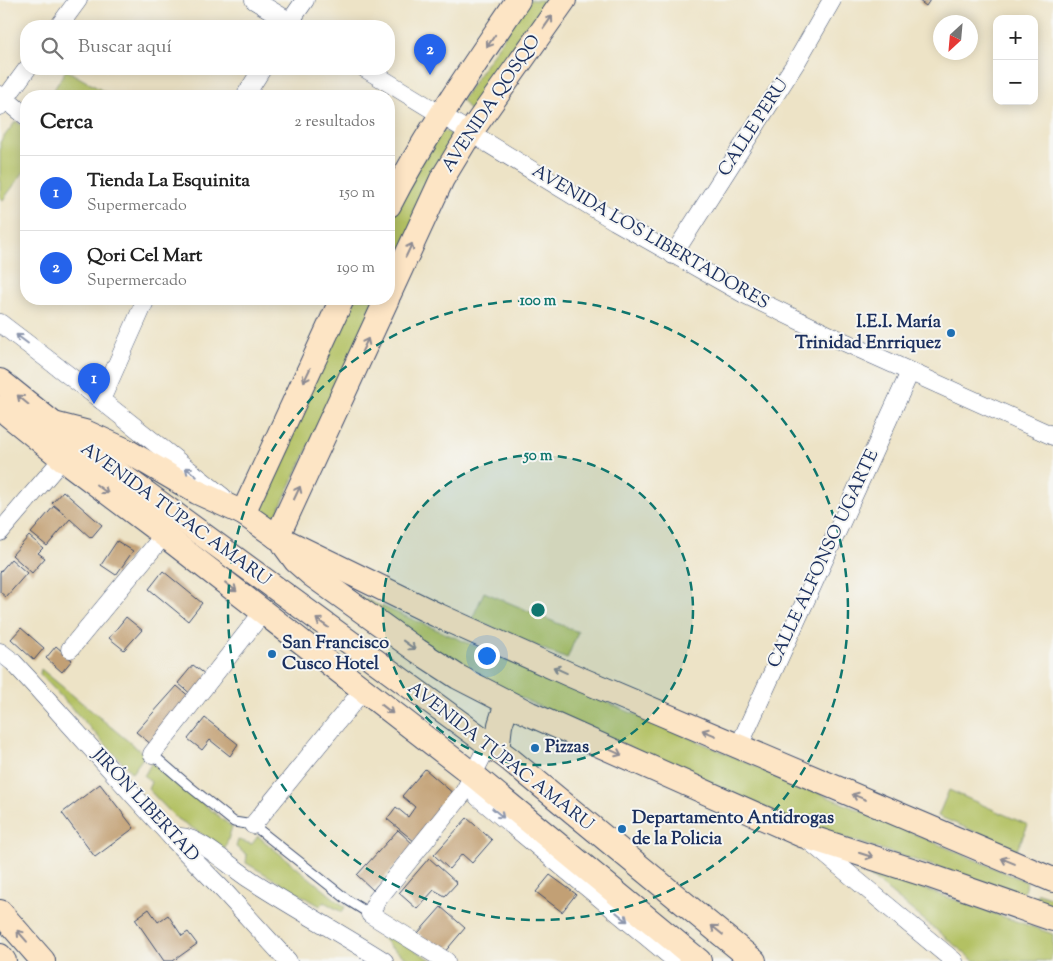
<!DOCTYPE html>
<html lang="es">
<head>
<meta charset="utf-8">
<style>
  :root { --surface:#fff; --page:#f2f2f2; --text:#222; --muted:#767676; --line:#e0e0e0; --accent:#2563eb }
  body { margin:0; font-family:"Sorts Mill Goudy",serif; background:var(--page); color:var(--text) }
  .controls { position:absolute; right:15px; top:15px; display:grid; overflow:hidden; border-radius:10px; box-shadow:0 2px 12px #0003 }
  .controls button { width:45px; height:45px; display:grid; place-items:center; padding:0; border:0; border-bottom:1px solid var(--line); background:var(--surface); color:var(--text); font:25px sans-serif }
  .compass { position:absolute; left:933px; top:15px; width:45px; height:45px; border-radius:50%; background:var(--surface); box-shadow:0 2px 12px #0003; rotate:206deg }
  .you { position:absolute; left:486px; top:655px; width:18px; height:18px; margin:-12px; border:4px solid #fff; border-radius:50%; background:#1a73e8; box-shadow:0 0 0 8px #1a73e833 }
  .badge { display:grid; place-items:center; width:32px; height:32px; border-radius:50%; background:var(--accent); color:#fff; font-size:16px; font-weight:700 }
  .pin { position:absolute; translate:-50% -41px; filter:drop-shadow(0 1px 2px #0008) }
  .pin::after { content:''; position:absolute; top:26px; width:18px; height:15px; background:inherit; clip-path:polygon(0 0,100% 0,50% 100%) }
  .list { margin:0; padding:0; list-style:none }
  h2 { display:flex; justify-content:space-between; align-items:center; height:65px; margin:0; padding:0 20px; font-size:21px }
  h2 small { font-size:16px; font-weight:400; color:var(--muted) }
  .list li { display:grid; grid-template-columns:32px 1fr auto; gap:15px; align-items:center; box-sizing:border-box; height:75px; padding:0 20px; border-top:1px solid var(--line) }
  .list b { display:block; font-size:19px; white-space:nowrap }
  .list p { margin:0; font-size:16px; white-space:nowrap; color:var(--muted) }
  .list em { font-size:16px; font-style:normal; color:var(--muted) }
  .icon { flex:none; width:28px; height:28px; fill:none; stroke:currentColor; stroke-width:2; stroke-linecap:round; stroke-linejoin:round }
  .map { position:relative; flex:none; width:1053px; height:961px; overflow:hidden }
  .search { position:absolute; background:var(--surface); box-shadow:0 2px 12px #0003; left:20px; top:20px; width:375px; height:55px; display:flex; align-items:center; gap:12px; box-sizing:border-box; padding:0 18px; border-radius:20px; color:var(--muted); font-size:19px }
  .panel { position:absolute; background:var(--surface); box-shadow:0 2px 12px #0003; left:20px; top:90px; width:375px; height:215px; border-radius:20px }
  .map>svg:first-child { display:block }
  .green { fill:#b3c163; stroke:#677860 }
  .building { fill:#c2a075 }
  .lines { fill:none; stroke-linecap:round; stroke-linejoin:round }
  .lane-casing { stroke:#3a4a6e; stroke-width:11 }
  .street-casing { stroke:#3a4a6e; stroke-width:19 }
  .secondary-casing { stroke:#3a4a6e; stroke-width:26 }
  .lane { stroke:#fff; stroke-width:9 }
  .street { stroke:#fff; stroke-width:18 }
  .secondary { stroke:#fde5c5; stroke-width:24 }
  .oneway { stroke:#8c8a92 }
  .oneway2 { stroke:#8d97ae }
  .ring { fill:none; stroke:#0f766e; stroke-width:2.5; stroke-dasharray:9 6 }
  .poi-dot { fill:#1f6fb2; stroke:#f6f6f2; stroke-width:2 }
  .labels { text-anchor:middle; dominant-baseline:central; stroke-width:4; stroke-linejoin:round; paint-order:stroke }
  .street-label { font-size:18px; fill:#1b2f5e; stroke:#f6f6f2 }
  .poi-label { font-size:18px; font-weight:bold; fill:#1b2f5e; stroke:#f6f6f2; text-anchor:start }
  .centre { fill:#0f766e; stroke:#f6f6f2; stroke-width:2.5 }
  .ring-label { font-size:15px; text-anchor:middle; font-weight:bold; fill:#0f766e; stroke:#f6f6f2; stroke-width:4; stroke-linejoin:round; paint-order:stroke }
</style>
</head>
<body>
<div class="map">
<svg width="1053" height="961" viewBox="0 0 1053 961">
  <rect width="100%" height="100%" fill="#f6f6f2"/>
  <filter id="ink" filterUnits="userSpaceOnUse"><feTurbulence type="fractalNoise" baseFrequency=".02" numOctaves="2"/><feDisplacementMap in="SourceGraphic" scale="10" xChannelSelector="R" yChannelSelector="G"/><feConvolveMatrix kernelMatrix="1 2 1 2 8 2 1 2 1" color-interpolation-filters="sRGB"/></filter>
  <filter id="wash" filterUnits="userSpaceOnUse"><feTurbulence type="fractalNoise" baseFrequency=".0096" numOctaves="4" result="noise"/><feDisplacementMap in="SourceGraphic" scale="20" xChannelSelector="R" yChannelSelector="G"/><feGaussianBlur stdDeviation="1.12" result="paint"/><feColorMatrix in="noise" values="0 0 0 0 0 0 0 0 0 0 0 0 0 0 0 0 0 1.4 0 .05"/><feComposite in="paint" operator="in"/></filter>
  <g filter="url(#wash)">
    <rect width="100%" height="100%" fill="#ede3c6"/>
    <g class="green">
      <polygon points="529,0 556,0 475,118 462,100"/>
      <polygon points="66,70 112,96 50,96"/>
      <polygon points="16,121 26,129 26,169 3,200 0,198 0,142"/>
      <polygon points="439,129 457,136 389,279 389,219"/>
      <polygon points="351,299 379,299 270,528 254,505"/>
      <polygon points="484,592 578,632 567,659 472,619"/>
      <polygon points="351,593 1027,882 1023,894 797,823 464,672"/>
      <polygon points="41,669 145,755 132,773 40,674"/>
      <polygon points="152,762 232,827 225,849 175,817 148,789 151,782 144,776"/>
      <polygon points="949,790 1028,825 1017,850 938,816"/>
      <polygon points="258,836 345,907 342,912 324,902 320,906 246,863 247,855 236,847 238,840 252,844"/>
      <polygon points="858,866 1053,934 1053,954 1050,961 974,961"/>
      <polygon points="1038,893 1053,898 1053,908 1034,901"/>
      <polygon points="374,926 433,961 411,961 390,947"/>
    </g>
    <g id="blocks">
      <g class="building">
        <polygon points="918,0 930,0 926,6"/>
        <polygon points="63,491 102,525 91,538 70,519 47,546 31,533 54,506 68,517 52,503"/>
        <polygon points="29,536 43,548 38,553 45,558 32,573 12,555"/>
        <polygon points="117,541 133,551 116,575 101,565"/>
        <polygon points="11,559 27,573 6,597 0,592 0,572"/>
        <polygon points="163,571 202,603 188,621 149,589"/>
        <polygon points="126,617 142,630 124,650 109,638"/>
        <polygon points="21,628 44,648 34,660 11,639"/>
        <polygon points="56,646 72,660 62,672 46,658"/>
        <polygon points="193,665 209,677 193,696 178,683"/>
        <polygon points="177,686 192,699 152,745 136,732"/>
        <polygon points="205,718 238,744 230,756 210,740 202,750 188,739"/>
        <polygon points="425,769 455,795 415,842 387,819 396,807 408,817 415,807 402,796"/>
        <polygon points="100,784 134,828 95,857 62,813"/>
        <polygon points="467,818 492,840 472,863 462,854 449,869 434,855"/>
        <polygon points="398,830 414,845 373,890 357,875"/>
        <polygon points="429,858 457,883 445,896 434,890 417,909 399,893"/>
        <polygon points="550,875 576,894 562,912 536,892"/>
        <polygon points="441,907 465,928 443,954 418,933"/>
        <polygon points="149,909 158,922 168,915 182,936 188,932 197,944 173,961 164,961 135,919"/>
      </g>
    </g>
  </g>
  <g filter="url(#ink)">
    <use href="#blocks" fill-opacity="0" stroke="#3a4a6e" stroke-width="1"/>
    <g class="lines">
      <g class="lane-casing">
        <polyline id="lane" points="152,754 189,786 234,822 253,825 349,901 370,914"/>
      </g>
      <g class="street-casing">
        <g id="street">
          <polyline points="254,0 297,26"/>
          <polyline points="59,26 78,0"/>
          <polyline points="287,26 305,0"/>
          <polyline points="366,69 615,221 744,294 831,336 1053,436"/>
          <polyline points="0,95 26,116"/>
          <polyline points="245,96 262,69"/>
          <polyline points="0,106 27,69"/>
          <polyline points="673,255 797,61 832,0"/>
          <polyline points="0,323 101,400 223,497"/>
          <polyline points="101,400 146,299"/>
          <polyline points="0,532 70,450"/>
          <polyline points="70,649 164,535"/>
          <polyline points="0,652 13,662 37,688 172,838 224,891 288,961"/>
          <polyline points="739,746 910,372"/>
          <polyline points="152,754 263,612"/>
          <polyline points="472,774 478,797 676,961"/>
          <polyline points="253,825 363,690"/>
          <path d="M172 838C177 837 182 836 187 838 207 844 232 868 251 880 294 908 340 933 384 961"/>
          <polyline points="808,840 954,961"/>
          <polyline points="446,961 370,914 377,900 464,792 488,745"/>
        </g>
      </g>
      <g class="secondary-casing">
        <g id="secondary">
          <path d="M389 205C426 133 473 67 518 0"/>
          <polyline points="389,294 442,179 470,133 564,0"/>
          <polyline points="0,381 76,442 508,758 754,961"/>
          <polyline points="0,408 63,459 164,535 472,774 699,961"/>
          <polyline points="54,424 85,432 127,451 197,492 243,513 277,537 437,615 573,676 1053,880"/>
          <polyline points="243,513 342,299"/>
          <polyline points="277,537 387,299"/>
          <polyline points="285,546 296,561 312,575 418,651 458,677 530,714 802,835 927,875 1053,919"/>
          <polyline points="497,751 500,725 507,703"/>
          <polyline points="0,912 43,961"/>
          <polyline points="0,956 4,961"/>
        </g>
      </g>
      <use href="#lane" class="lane"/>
      <use href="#street" class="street"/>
      <use href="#secondary" class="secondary"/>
    </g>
    <defs><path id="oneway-shaft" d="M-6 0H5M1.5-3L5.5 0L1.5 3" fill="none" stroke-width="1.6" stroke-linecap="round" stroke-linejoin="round" transform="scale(1.25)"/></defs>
    <g class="oneway">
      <use href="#oneway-shaft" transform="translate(548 22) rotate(-55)"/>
      <use href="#oneway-shaft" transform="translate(491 41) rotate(124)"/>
      <use href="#oneway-shaft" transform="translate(409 250) rotate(-65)"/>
      <use href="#oneway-shaft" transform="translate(365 345) rotate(-65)"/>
      <use href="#oneway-shaft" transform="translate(307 375) rotate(115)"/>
      <use href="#oneway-shaft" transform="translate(23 400) rotate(-140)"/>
      <use href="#oneway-shaft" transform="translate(102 489) rotate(37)"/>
      <use href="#oneway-shaft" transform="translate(297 493) rotate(-65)"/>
      <use href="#oneway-shaft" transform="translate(231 587) rotate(38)"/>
      <use href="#oneway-shaft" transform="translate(322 623) rotate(-144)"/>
      <use href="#oneway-shaft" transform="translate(409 645) rotate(36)"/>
      <use href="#oneway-shaft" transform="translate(560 670) rotate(-156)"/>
      <use href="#oneway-shaft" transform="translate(387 709) rotate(38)"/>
      <use href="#oneway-shaft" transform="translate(709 733) rotate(-157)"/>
      <use href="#oneway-shaft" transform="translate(615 752) rotate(24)"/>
      <use href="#oneway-shaft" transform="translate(859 797) rotate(-157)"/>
      <use href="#oneway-shaft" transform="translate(866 855) rotate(18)"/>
      <use href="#oneway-shaft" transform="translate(1008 861) rotate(-157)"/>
      <use href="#oneway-shaft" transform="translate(717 930) rotate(-141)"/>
      <use href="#oneway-shaft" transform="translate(22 936) rotate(-131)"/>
    </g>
    <g class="oneway2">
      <use href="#oneway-shaft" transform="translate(22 339) rotate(-143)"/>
      <use href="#oneway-shaft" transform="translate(191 472) rotate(-141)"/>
      <use href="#oneway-shaft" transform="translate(498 813) rotate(40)"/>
      <use href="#oneway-shaft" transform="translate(622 917) rotate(39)"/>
    </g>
  </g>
  <circle cx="538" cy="610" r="155" fill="#0f766e" fill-opacity=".12"/>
  <g class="ring">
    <circle cx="538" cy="610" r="155"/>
    <circle cx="538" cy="610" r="310"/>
  </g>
  <g class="poi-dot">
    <circle cx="951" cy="333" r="5"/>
    <circle cx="272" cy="654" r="5"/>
    <circle cx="535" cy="748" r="5"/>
    <circle cx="622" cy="829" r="5"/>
  </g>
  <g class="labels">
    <g class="street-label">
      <text transform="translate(492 104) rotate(-56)">AVENIDA QOSQO</text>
      <text transform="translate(754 128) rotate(-57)">CALLE PERU</text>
      <text transform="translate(650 238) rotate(30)">AVENIDA LOS LIBERTADORES</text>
      <text transform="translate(175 515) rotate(36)">AVENIDA TÚPAC AMARU</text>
      <text transform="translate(824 559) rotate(-65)">CALLE ALFONSO UGARTE</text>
      <text transform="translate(500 757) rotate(38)">AVENIDA TÚPAC AMARU</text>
      <text transform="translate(145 806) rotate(47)">JIRÓN LIBERTAD</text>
    </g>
    <g class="poi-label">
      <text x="941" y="323" text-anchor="end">I.E.I. María<tspan x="941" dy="21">Trinidad Enrriquez</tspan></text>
      <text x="282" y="644">San Francisco<tspan x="282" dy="21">Cusco Hotel</tspan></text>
      <text x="545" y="748">Pizzas</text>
      <text x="632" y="819">Departamento Antidrogas<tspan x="632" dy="21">de la Policia</tspan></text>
    </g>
  </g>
  <circle cx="538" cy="610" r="8" class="centre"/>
  <g class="ring-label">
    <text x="538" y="305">100 m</text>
    <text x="538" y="460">50 m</text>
  </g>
</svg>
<div class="controls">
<button>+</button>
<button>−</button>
</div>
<svg class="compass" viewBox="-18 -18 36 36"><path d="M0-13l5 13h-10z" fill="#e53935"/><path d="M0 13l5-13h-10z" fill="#767676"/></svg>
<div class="you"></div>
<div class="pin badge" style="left:94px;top:404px">1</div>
<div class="pin badge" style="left:430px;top:75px">2</div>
<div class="search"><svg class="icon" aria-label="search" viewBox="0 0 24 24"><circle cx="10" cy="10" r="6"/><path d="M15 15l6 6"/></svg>Buscar aquí</div>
<section class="panel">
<h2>Cerca<small>2 resultados</small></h2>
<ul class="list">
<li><span class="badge">1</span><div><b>Tienda La Esquinita</b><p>Supermercado</p></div><em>150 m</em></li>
<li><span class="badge">2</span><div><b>Qori Cel Mart</b><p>Supermercado</p></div><em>190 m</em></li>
</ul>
</section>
</div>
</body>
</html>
